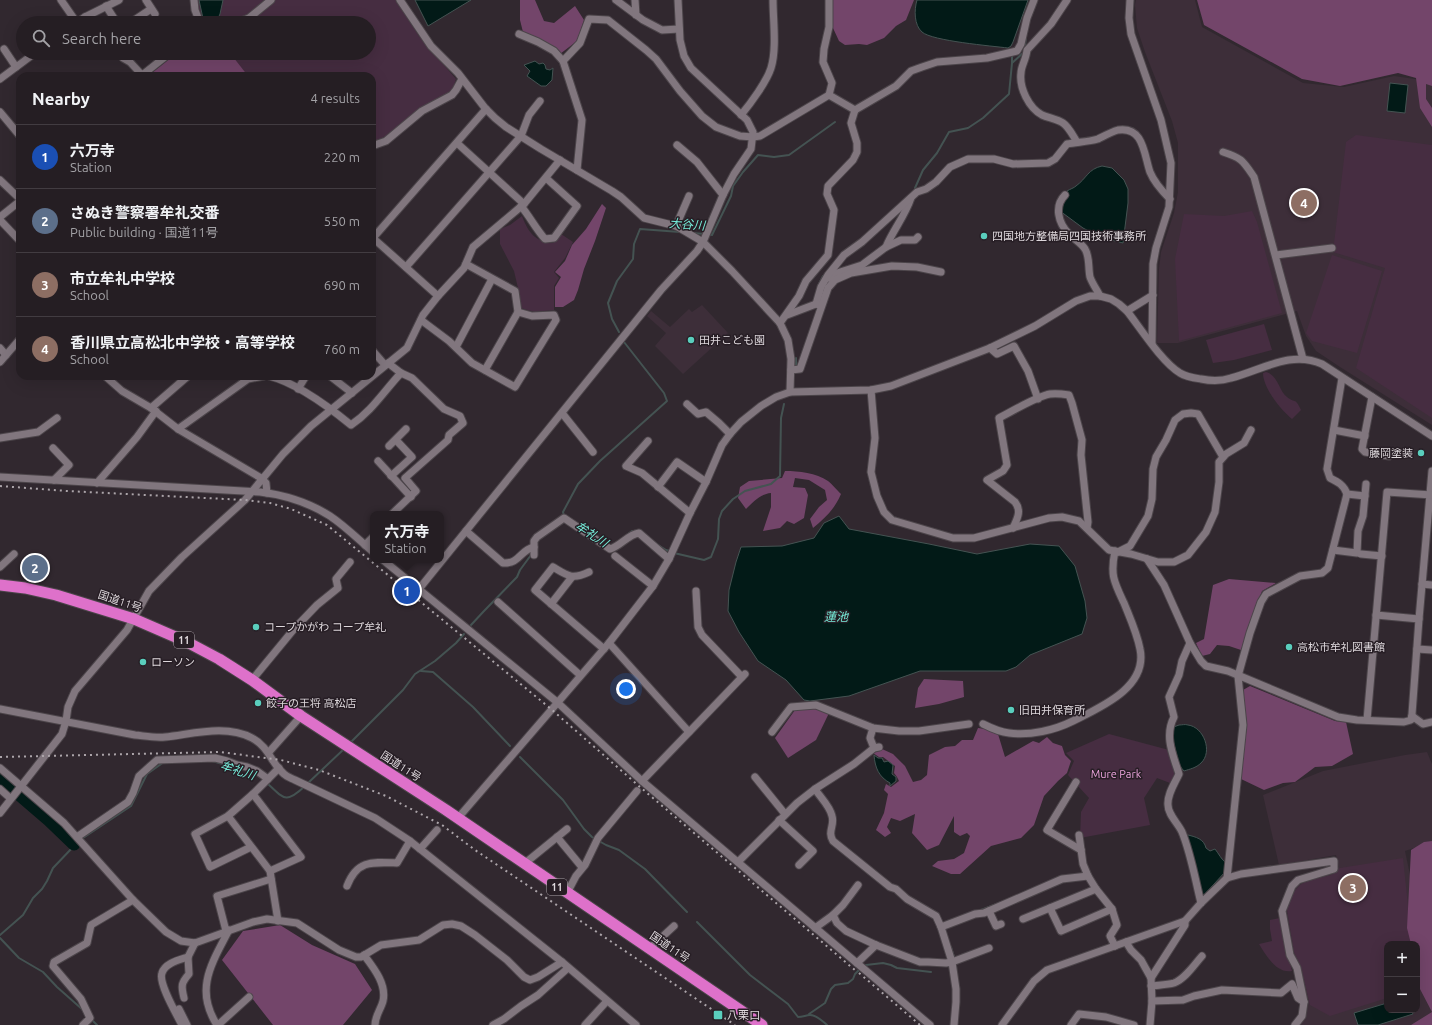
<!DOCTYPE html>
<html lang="en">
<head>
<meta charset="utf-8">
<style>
  :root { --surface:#251e23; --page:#312b30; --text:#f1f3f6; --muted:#a3a2a6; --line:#423c41; --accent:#8c9099 }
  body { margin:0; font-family:Ubuntu,"Noto Sans JP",sans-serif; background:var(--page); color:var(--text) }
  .controls { position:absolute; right:12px; bottom:12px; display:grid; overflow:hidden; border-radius:8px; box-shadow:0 4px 16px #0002 }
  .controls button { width:36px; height:36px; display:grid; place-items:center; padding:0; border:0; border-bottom:1px solid var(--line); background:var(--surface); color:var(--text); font:20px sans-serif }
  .you { position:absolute; left:626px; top:689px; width:14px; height:14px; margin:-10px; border:3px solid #fff; border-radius:50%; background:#1a73e8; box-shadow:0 0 0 6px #1a73e833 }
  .badge { display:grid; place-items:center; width:26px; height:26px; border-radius:50%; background:var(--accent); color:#fff; font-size:13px; font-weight:700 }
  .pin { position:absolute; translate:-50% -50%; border:2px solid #fff; box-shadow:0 1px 4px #0006 }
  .popup { position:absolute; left:370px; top:511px; width:74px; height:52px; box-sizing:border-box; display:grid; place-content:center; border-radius:8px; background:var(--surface); filter:drop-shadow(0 1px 3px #0005); font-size:13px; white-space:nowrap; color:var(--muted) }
  .popup b { font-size:15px; color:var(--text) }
  .popup::after { content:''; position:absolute; left:50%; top:100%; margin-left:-8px; border:8px solid transparent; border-top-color:var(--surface) }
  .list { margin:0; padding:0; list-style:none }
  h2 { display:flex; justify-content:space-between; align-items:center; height:52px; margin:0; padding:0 16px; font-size:17px }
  h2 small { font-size:13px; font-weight:400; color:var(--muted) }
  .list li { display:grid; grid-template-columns:26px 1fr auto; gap:12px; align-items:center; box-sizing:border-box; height:64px; padding:0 16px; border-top:1px solid var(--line) }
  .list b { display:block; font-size:15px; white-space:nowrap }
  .list p { margin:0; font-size:13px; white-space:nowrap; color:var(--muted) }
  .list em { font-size:13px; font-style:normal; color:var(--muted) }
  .icon { flex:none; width:22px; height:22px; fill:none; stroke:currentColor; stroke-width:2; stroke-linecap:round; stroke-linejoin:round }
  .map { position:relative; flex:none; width:1432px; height:1025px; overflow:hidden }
  .search { position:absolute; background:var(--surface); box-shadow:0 4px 16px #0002; left:16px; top:16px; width:360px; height:44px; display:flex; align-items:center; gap:10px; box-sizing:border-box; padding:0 14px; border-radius:22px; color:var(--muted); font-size:15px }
  .panel { position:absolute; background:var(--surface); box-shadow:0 4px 16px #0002; left:16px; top:72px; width:360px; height:308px; border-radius:12px }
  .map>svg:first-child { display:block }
  .built { fill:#3d2e39; fill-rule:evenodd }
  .green { fill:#462d41 }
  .forest { fill:#73456a }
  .water { fill:#021a17; stroke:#445352 }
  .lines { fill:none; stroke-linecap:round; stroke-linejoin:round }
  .stream { stroke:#445352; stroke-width:2 }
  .river { stroke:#021a17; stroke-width:13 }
  .minor-casing { stroke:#4c454a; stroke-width:9 }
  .highway-casing { stroke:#4c454a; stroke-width:13 }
  .minor { stroke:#81767e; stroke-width:7 }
  .highway { stroke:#de71ca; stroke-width:11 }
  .rail { stroke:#aca5aa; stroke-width:2; stroke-dasharray:2 4; stroke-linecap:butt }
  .poi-dot { fill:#5acebd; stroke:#271e25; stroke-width:1.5 }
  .labels { text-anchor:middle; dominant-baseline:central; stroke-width:3; stroke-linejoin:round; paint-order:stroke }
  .shield { fill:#271e25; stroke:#a7a0a5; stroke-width:1 }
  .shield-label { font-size:10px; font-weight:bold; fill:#ded8dc }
  .poi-label { font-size:11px; fill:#ded8dc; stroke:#271e25; text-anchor:start }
  .street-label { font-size:11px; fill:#ded8dc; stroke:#271e25 }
  .park-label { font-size:11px; fill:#eba4dc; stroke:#271e25 }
  .water-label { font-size:12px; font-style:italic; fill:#77eedb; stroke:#271e25 }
</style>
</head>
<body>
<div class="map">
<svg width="1432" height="1025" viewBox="0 0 1432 1025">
  <rect width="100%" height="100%" fill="#31282f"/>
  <g class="built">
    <polygon points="1136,0 1195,0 1202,27 1303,83 1344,87 1394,76 1415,79 1432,85 1432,425 1340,367 1316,351 1306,336 1297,311 1178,343 1157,343 1159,269 1161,252 1174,213 1178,192 1178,143 1172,121 1145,52 1137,28 1135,5"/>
    <polygon points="702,305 728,333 683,374 655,346 666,333 647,316 651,311 670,327 689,309 692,312"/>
    <path d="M1427 752 1432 764V842L1405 851 1432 980V1018L1411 1025H1298L1306 1015 1308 1007 1300 968 1293 953 1285 909 1291 893 1297 884 1303 881 1331 873 1339 867 1336 855 1279 865 1263 795 1323 771 1405 755ZM1387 944H1417V1010H1387Z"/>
  </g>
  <g class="green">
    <path d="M197 0H396L419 36 456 79 452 91C424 106 401 130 372 144V76H242L224 53H369V23H203L198 10Z"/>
    <polygon points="1356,135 1432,145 1432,418 1356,368 1385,268 1333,252 1346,142"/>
    <polygon points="1252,211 1257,222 1282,313 1179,341 1175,259 1184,214 1224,216"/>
    <path d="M522 216C528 232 535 242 553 243L561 234 573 242 565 258 554 272 559 278 554 286V310L535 312 520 308 518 288 514 271 500 244V229L510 225Z"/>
    <polygon points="1332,255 1382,271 1357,353 1312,341 1306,333"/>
    <polygon points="1264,324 1272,350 1234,360 1213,363 1206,340"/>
    <path d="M1266 372C1278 375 1279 391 1287 397 1296 404 1295 397 1301 410L1292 419C1281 410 1263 388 1263 373Z"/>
    <polygon points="1109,734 1169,750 1176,774 1170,783 1157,778 1144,798 1150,825 1080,838 1081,812 1089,798 1068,775 1074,761 1066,753"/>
    <polygon points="1403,858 1412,944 1387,944 1387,998 1330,1016 1310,1005 1301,967 1294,952 1287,909 1292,894 1300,885 1307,881 1331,875 1340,868"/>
    <path d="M1280 918 1292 971C1276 974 1266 955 1259 944L1272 941 1270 929V920Z"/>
  </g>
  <g class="forest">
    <polygon points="520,0 535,0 544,21 554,23 575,6 584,20 577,41 560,54 523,32 520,20"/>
    <polygon points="832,0 914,0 906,20 896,26 884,38 867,45 859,44 845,45 839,41 833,28"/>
    <polygon points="1197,0 1432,0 1432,86 1426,84 1426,99 1432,108 1432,127 1420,108 1416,78 1398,73 1340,86 1302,79 1204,25"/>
    <polygon points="177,53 230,53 248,76 148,76"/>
    <polygon points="602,204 606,208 595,241 584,269 578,290 574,300 563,307 555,307 555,287 561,277 555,272 565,261 572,245 586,229"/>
    <path d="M785 471C799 471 816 473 828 481 832 484 837 490 841 494 834 510 826 517 813 528L810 519 819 507 827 500 825 490 809 480 795 478 793 487 805 488 808 495 804 518 794 524 787 521 780 528 763 531 771 507V493C760 494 753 502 746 509L738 498 740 487 749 481 782 478Z"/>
    <polygon points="1229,579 1276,583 1262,591 1241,650 1229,646 1217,645 1210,654 1202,656 1196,643 1204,639 1213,585"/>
    <polygon points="924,679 963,681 964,697 939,704 915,708 918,688"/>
    <polygon points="1250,686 1335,721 1346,722 1353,754 1332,766 1315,767 1295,782 1283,783 1264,790 1241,779 1247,725 1243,690"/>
    <polygon points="813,707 829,713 816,740 788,758 775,738 795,710"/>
    <polygon points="978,728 986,729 998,734 1005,757 1033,741 1039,743 1047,737 1053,743 1062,746 1065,755 1071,761 1067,773 1058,781 1044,796 1034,825 1021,838 991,846 960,874 951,874 932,866 938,861 954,859 964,853 970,836 967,833 960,836 954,832 954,816 939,845 927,850 912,833 915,814 900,821 891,818 887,827 891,833 885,837 876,830 884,813 888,794 884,790 886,784 891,787 899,781 897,777 894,773 895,766 883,757 879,757 873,753 882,749 893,754 905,766 913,782 921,780 927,775 929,755 945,747 955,746 962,740 973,740"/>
    <polygon points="1432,841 1432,1025 1411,1025 1432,1012 1420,989 1417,975 1417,944 1411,944 1407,928 1411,850 1424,842"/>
    <polygon points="280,925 312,945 355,964 372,990 343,1025 273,1025 222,960 243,931"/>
  </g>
  <g class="water">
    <polygon points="199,0 223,0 220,14 216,23 204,23"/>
    <polygon points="415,0 471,0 428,26"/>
    <path d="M917 0H1028L1013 42 1011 46 1008 48C992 46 932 41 922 32 914 25 914 10 917 0Z"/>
    <polygon points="535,61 539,64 543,63 545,65 546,69 550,70 553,68 552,80 546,86 541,86 527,76 530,71 524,65"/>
    <polygon points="1390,83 1408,85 1405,113 1387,111"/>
    <path d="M1102 166 1112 168 1124 180 1128 189V203L1123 243 1100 237 1083 228 1060 211 1061 202 1069 196 1067 191C1070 189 1074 188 1076 186 1087 178 1088 169 1102 166Z"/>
    <polygon points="839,516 849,529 929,544 977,554 1030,544 1059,546 1075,566 1085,601 1087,618 1082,634 1030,655 1016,667 1006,671 920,671 849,696 810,701 804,700 786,680 758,661 739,632 728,611 729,590 736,562 741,547 782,546 814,538 824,523"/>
    <path d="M1179 725C1182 725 1185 724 1188 725 1204 727 1213 752 1201 763 1196 768 1190 769 1184 771L1179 765 1171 732V728Z"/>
    <path d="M874 755 878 758H882L884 762 888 761 893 765 892 774 896 777V781L890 786V783C879 777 875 768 874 755Z"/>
    <path d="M1188 835C1196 837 1204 839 1206 848L1210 851 1215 849C1219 854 1221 859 1226 863L1225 872 1204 895 1202 894 1185 838Z"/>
    <polygon points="1387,1003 1387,1010 1411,1010 1413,1014 1378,1025 1358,1025 1354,1013"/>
  </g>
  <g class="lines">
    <g class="stream">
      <polyline points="1025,46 1026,37"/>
      <polyline points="1012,55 1012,63"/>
      <polyline points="915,188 923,170 937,153 949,132 968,128 983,118 1009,94 1012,63 1023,53"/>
      <polyline points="693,233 704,234"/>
      <polyline points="709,234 712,235 731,196 733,186 743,172 758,155 774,157 789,155 835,122"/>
      <polyline points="818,286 823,276"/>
      <polyline points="619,332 612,319 608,303 617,281 633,259 634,244 640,229 680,232"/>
      <polyline points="796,358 796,367"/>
      <polyline points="564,516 563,512 578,484 600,461 667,401 664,393 624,342"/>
      <polyline points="628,534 632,531 637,531"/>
      <polyline points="655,543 666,550 670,551"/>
      <polyline points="674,553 704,560 711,557 718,539 719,519 722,511 733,499 745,491 771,484 780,476 781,418 784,404"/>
      <polyline points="471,625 484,611 517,577 520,570 531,555"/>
      <polyline points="421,671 433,672 473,707 510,746"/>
      <polyline points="350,743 403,690 415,674 435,661 456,643 464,634"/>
      <polyline points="520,757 563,800 584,829 592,837 606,845 619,850 645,869 687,912"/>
      <polyline points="212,761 233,767"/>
      <path d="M267 783C284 799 286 804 305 786"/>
      <polyline points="308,783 344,749"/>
      <polyline points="981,910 1002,902"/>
      <path d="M697 922 750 975 788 1004 798 1017C803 1017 806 1015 810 1015 817 1015 822 1021 827 1025"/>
      <polyline points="0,935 23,915 33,898 42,889 47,881 53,868 73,847 74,844 131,806 147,774 164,762"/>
      <polyline points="0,938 19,958 43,972 57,987 83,1010"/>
      <polyline points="951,947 954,957"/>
      <polyline points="866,965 883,963 891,965 897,968 931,972"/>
      <polyline points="809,1014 825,1003 831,989 835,985 848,983 853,979 855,974 859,970"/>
      <polyline points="92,1020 97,1025"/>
    </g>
    <polyline class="river" points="0,778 49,820 74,844"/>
    <g class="minor-casing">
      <g id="minor">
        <polyline points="61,0 77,23"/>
        <polyline points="146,0 155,14"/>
        <polyline points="194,0 195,10 200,23"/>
        <polyline points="400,0 431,46 458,73 485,108 495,118 506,127 541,149 612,191 621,197 644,218 676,226 703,242 732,271 780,323 788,340 791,359 790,392"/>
        <polyline points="616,0 643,20 662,30 679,29"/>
        <polyline points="635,0 636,15"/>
        <path d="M1067 0 1051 24 1027 50C1026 60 1021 66 1021 73 1019 88 1029 108 1042 115 1049 118 1057 119 1063 123 1069 127 1073 136 1077 142"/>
        <polyline points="1130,0 1129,18 1131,34 1161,120 1171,163 1169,207 1156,248 1153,264 1152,343"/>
        <polyline points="106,6 117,23"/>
        <polyline points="85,17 91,23"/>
        <polyline points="76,23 85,17 119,0"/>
        <polyline points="130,23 151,9"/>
        <polyline points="237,23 249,18 271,0"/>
        <polyline points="519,34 538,42 554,51 563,61 582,120 577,170"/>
        <polyline points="4,49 16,67"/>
        <polyline points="119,53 123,58 130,62 142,75"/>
        <polyline points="563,61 580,43 589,19 608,20 646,50 656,59 680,91 702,116 716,127 740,136 753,137 760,136 829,95 832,83 823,62 824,49 829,27 829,0"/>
        <polyline points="141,76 170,53"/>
        <polyline points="0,79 35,53"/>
        <polyline points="829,95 855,110 896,86 911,71 922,67 937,62 987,58 1017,51 1021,44 1027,18 1034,0"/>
        <polyline points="0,112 20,136"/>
        <path d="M741 115C751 103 767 81 771 68 777 49 773 20 773 0"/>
        <polyline points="457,143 524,204"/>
        <polyline points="677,145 697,162 723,195"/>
        <polyline points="372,146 386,141 422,111 452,95 456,90 462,79"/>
        <path d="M1223 152C1242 158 1243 161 1254 177L1303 359"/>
        <polyline points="0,180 20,199"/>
        <path d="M1065 195C1054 206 1058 223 1069 234 1074 239 1081 243 1085 249 1090 257 1088 268 1090 277 1092 283 1097 290 1100 296"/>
        <path d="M521 206C530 217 536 229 545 239L554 238 577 206 546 178"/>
        <polyline points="0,217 20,201"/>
        <polyline points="0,220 20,241"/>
        <polyline points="676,226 689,196"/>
        <path d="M886 247C893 230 905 216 911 198"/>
        <polyline points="1276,255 1332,248"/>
        <polyline points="466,264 515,291 518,312 485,370"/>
        <polyline points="406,267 521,136 529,115 540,101"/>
        <polyline points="829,278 837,273 862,265 886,247 901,240 915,240 918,237"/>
        <polyline points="438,296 373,238 486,109"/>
        <path d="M816 304 821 287 828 275 844 255 862 242 917 192 926 189 936 182 950 167 968 159H994L1013 164 1048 163 1055 159 1067 144C1077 142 1088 142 1098 139 1104 136 1111 132 1118 130 1144 126 1144 155 1150 172 1154 182 1162 191 1170 199"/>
        <polyline points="1127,311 1153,295"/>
        <polyline points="787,315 816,304 820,305"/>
        <polyline points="421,320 449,341 472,363 515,387 556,320 554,315 532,316 518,312"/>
        <polyline points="780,323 799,296 806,281 828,255 834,210 827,194 828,186 853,160 857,152 857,143 851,123 855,110"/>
        <polyline points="456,347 492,279"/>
        <polyline points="0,348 6,355"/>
        <polyline points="990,348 997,354 1014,346 1028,371 1038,399"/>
        <polyline points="372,350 385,365"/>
        <polyline points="0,362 20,339"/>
        <polyline points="388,363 401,373 412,378 444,409 460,416 463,423 449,435 448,440 405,478 416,491 392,514"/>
        <polyline points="791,370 800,369 828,288 835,280 851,273 892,266 917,267 941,272"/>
        <polyline points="105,376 122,391 151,408 178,429 261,478 266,483 267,493"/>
        <path d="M269 376C297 383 329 407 351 425 372 411 384 391 401 373"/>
        <polyline points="330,376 352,393"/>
        <polyline points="298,389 306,376"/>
        <polyline points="871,390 875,438 871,472 877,496 884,512 892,520 953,538 974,538 1049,518 1062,517 1079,521 1109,550 1131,554 1158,562 1174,562 1188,555 1206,532 1215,512 1219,482 1219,462 1226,454 1244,443 1251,430"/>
        <polyline points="1372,397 1362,449 1365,452 1389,456"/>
        <polyline points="687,404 698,414 706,412 719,423 730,434"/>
        <polyline points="151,408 188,376"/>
        <polyline points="562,413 593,452"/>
        <polyline points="178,429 248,379 264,376"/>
        <polyline points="1334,430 1365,436"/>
        <polyline points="0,438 38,432 57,418"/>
        <polyline points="648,441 626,466 642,473 690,513"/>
        <polyline points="389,446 406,429"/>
        <polyline points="53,448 69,465 54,480"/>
        <polyline points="378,461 411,497"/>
        <polyline points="391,476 412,457 396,440"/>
        <path d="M0 477 260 492C285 495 308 502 330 516 345 526 359 540 373 552"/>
        <polyline points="97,483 137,437 156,411"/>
        <polyline points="658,487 677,462 706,482"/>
        <polyline points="1347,494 1365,496"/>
        <path d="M1013 528C1017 519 1022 511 1015 502L987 480 1003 471 1007 465 999 418C1011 412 1037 396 1050 394 1056 393 1063 394 1069 395L1072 403 1082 440 1081 455 1088 522 1087 528"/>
        <path d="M466 531 503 563C520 564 520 550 534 547"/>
        <polyline points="365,545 373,537"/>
        <polyline points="1333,550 1357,553 1358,531 1363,516 1366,484"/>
        <polyline points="1118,552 1130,546 1148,516 1152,499 1153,469 1156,457 1166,440 1175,420 1183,414 1191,413 1198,414 1223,457"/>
        <polyline points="1361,554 1382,556"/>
        <path d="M534 555V541L537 537 564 518 610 549C621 546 627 535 639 533L669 559"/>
        <polyline points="615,556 653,586"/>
        <polyline points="1147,559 1164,585 1190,643 1201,661 1206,666 1228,671 1338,717 1357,720 1404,722 1411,720 1412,714 1419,619 1432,471"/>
        <polyline points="383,560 557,702 642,781 930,1025"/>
        <polyline points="0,567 14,554"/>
        <path d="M589 572C572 580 568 576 553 567L535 590 604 649"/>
        <polyline points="1422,584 1432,585"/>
        <polyline points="419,589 661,290 697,251 703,242 723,195 734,174 751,149 753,132 747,120 691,68 684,56 680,40 678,0"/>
        <polyline points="696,591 698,627 702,635 742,677"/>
        <polyline points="498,602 580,675"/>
        <polyline points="551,604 572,577"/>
        <polyline points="1376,615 1419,619"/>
        <polyline points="609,643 689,732"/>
        <path d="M1190 643 1182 661 1179 675 1169 697 1174 717C1164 736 1173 755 1179 774 1175 783 1167 794 1168 805 1168 815 1178 823 1182 832 1191 854 1195 879 1201 903"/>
        <polyline points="1417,649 1432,650"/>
        <polyline points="252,680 294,629 317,605 338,588 336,579 350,562"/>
        <path d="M0 709 135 735C145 736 155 738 165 737 193 734 226 724 252 738 269 747 271 763 284 774 287 777 291 778 295 780L375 818 410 841 562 962 636 1025"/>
        <polyline points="1412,716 1423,724 1432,722"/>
        <polyline points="1367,720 1387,492 1432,495"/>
        <path d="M983 724C991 728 999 732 1009 733 1030 736 1055 730 1073 721 1101 707 1148 687 1140 649 1137 633 1130 618 1124 603 1114 582 1110 575 1115 551"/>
        <polyline points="873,728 870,738 874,748"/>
        <polyline points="772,732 791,707 816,705 873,728 899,731 919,731 969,724"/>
        <polyline points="269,752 301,716"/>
        <polyline points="0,768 64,823 133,900 166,932 181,941 195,943 253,922 267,919 297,923 339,950 356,957 361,957 381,945 419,940 443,925 452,924 461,926 475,935 507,960 524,977 530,980 538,977 562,962"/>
        <polyline points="755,777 785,814"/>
        <polyline points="642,781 745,674"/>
        <polyline points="1076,782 1047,830 1081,850"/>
        <polyline points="0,789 10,798"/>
        <path d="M815 789C820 797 830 806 832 816 835 826 827 831 833 841L890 887 896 889 907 899 936 916 941 927 952 962 956 989V1002L954 1025"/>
        <polyline points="253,794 301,857 270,871"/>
        <polyline points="0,813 62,734 66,721 68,707 75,691 127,630 149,591 182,557 245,500 283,454 311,426 407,348 423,315 438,296 464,268 473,247 524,204 560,160"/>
        <polyline points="228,816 270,871 278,921"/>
        <path d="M458 818 609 643 653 586 669 559 690 513 706 482 722 445 730 434 741 422 761 406 776 397 790 392 871 390 891 386 990 348 1035 326 1076 301 1090 296H1100L1111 299 1119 304 1127 311C1141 329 1162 362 1180 373 1186 377 1194 378 1201 379 1211 381 1222 381 1231 378 1262 370 1291 350 1322 364L1432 436"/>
        <polyline points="779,820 813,851 799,865"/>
        <polyline points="1079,835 1083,864 1088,876 1096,889 1112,909 1117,925 1110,936 1115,946"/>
        <polyline points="77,837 128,802 133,793 139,776 157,760 215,758 227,761 237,765 247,767 257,771 268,779"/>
        <polyline points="557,837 581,866"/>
        <polyline points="251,847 210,867 195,834 228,816 253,794 279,768"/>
        <polyline points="420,849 437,830"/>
        <polyline points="738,862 797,803 815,789 854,764 874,748 879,747"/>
        <polyline points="524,864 567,829"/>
        <path d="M1227 878 1243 725 1238 676 1250 633 1261 602 1266 594 1300 576 1322 573 1328 568 1347 494C1344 485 1338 482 1330 478L1327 469 1342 378"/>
        <path d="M347 886C357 860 372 862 397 863L410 841"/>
        <polyline points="567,893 576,876 585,865 598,838 637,791"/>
        <polyline points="1050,908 1061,931 1112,909"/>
        <polyline points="989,911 996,926 1001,924"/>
        <polyline points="833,915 837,923 846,931 876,945 920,962 928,962 946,963 952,962 989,948"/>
        <polyline points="1023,919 1096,889"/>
        <polyline points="941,927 975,914 984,913 1062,879 1088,876"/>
        <polyline points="815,928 833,915 843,905 858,885"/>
        <polyline points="226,931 217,896 271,879"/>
        <polyline points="1126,942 1131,950 1141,960 1151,978 1152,1001 1150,1025"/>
        <polyline points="649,949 674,926"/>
        <path d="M364 955C373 967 387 984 383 1001 381 1009 375 1016 375 1025"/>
        <polyline points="857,963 876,945"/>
        <polyline points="1151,978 1185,925 1185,921"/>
        <path d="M1151 986C1158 985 1167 985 1174 983 1185 979 1194 965 1202 956"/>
        <path d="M184 998C181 986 181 983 189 974L188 957 195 943"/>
        <polyline points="1152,1001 1183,1000 1194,996 1222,990 1281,993 1292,984 1298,998 1304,1002"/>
        <polyline points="179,1009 187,1025"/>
        <polyline points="83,1025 90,1018 81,999 53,966 54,962 87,943 91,925 133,900"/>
        <path d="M182 1025C177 1015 158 983 162 973 165 963 179 960 188 957"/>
        <path d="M217 1025C194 989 212 963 229 930"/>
        <polyline points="218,1025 249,997"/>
        <polyline points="493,1025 504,1019 521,1006 538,995 568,968"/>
        <polyline points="585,1025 607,1001"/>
        <polyline points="1002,1025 1034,981 1047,970 1185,921 1201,903 1227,878 1241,874 1334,861 1334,869 1298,880 1292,886 1282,911 1290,955 1297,968 1304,1002 1302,1016 1295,1025"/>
        <polyline points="1071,1025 1079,1014 1106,1017 1134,1025"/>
      </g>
    </g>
    <g class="highway-casing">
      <polyline id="highway" points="0,585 25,588 56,595 134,619 187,642 219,659 252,680 301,716 446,810 762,1025"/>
    </g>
    <use href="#minor" class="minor"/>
    <use href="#highway" class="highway"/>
    <g class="rail">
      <polyline points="0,486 67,491 245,500 270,503 291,509 327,525 551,709 640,787 856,971"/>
      <polyline points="0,757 220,752 281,760 319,770 386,796 442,825 475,850 735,1025"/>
      <polyline points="859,973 920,1025"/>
    </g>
  </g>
  <g class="poi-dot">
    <circle cx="984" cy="236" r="4"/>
    <circle cx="691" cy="340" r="4"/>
    <circle cx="1421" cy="453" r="4"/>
    <circle cx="256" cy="627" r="4"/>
    <circle cx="1289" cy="647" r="4"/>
    <circle cx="143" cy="662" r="4"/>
    <circle cx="258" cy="703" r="4"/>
    <circle cx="1011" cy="710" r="4"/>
    <rect x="713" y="1010" width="10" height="10" rx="2"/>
  </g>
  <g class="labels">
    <g class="shield">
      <rect x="174" y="632" width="20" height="16" rx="3"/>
      <rect x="547" y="879" width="20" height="16" rx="3"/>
    </g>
    <g class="shield-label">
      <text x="184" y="640">11</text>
      <text x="557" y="887">11</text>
    </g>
    <g class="poi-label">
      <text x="992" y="236">四国地方整備局四国技術事務所</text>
      <text x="699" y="340">田井こども園</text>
      <text x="1413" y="453" text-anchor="end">藤岡塗装</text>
      <text x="264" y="627">コープかがわ コープ牟礼</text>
      <text x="1297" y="647">高松市牟礼図書館</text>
      <text x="151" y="662">ローソン</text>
      <text x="266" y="703">餃子の王将 高松店</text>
      <text x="1019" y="710">旧田井保育所</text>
      <text x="727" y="1015">八栗口</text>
    </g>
    <g class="street-label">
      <text transform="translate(120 601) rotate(19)">国道11号</text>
      <text transform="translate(401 766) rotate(33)">国道11号</text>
      <text transform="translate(670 947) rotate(34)">国道11号</text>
    </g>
    <g class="park-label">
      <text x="1116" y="774">Mure Park</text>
    </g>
    <g class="water-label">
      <text transform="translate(687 224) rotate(4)">大谷川</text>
      <text transform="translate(592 534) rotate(33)">牟礼川</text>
      <text x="836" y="616">蓮池</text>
      <text transform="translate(238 770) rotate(18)">牟礼川</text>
    </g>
  </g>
</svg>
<div class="controls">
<button>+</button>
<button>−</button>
</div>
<div class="you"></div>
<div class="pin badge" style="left:407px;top:591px;background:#1a4fb4">1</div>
<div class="popup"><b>六万寺</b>Station</div>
<div class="pin badge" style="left:35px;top:568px;background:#5c6f8a">2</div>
<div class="pin badge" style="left:1353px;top:888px;background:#8d6e63">3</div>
<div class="pin badge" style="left:1304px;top:203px;background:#8d6e63">4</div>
<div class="search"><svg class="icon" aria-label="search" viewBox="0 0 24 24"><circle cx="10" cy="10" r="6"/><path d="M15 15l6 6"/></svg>Search here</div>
<section class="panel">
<h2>Nearby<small>4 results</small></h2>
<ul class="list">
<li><span class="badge" style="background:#1a4fb4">1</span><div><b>六万寺</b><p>Station</p></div><em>220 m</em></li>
<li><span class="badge" style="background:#5c6f8a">2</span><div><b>さぬき警察署牟礼交番</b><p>Public building · 国道11号</p></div><em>550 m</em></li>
<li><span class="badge" style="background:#8d6e63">3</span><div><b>市立牟礼中学校</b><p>School</p></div><em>690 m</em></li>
<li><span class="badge" style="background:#8d6e63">4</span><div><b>香川県立高松北中学校・高等学校</b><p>School</p></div><em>760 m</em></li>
</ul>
</section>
</div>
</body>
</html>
